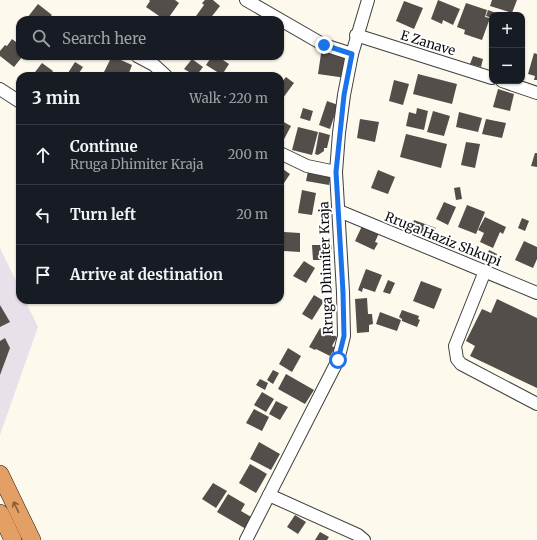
<!DOCTYPE html>
<html lang="en">
<head>
<meta charset="utf-8">
<style>
  :root { --surface:#171b24; --page:#20242c; --text:#f1f3f6; --muted:#9ea1a6; --line:#363941 }
  body { margin:0; font-family:Merriweather,serif; background:var(--page); color:var(--text) }
  .controls { position:absolute; right:12px; top:12px; display:grid; overflow:hidden; border-radius:8px; box-shadow:0 1px 3px #0004 }
  .controls button { width:36px; height:36px; display:grid; place-items:center; padding:0; border:0; border-bottom:1px solid var(--line); background:var(--surface); color:var(--text); font:20px sans-serif }
  .stop { position:absolute; width:12px; height:12px; margin:-9px; border:3px solid #1a73e8; border-radius:50%; background:#fff }
  .stop.end { background:#1a73e8; border-color:#fff; box-shadow:0 1px 4px #0008 }
  .list { margin:0; padding:0; list-style:none }
  h2 { display:flex; justify-content:space-between; align-items:center; height:52px; margin:0; padding:0 16px; font-size:17px }
  h2 small { font-size:13px; font-weight:400; color:var(--muted) }
  .list li { display:grid; grid-template-columns:26px 1fr auto; gap:12px; align-items:center; box-sizing:border-box; height:60px; padding:0 16px; border-top:1px solid var(--line) }
  .list b { display:block; font-size:15px; white-space:nowrap }
  .list p { margin:0; font-size:13px; white-space:nowrap; color:var(--muted) }
  .list em { font-size:13px; font-style:normal; color:var(--muted) }
  .icon { flex:none; width:22px; height:22px; fill:none; stroke:currentColor; stroke-width:2; stroke-linecap:round; stroke-linejoin:round }
  .map { position:relative; flex:none; width:537px; height:540px; overflow:hidden }
  .search { position:absolute; background:var(--surface); box-shadow:0 1px 3px #0004; left:16px; top:16px; width:268px; height:44px; display:flex; align-items:center; gap:10px; box-sizing:border-box; padding:0 14px; border-radius:12px; color:var(--muted); font-size:15px }
  .panel { position:absolute; background:var(--surface); box-shadow:0 1px 3px #0004; left:16px; top:72px; width:268px; height:232px; border-radius:12px }
  .map>svg:first-child { display:block }
  .industrial { fill:#e9e1ea }
  .building { fill:#544e4a }
  .lines { fill:none; stroke-linecap:round; stroke-linejoin:round }
  .minor-casing { stroke:#3f3f3f; stroke-width:14 }
  .highway-casing { stroke:#1d1d1d; stroke-width:18 }
  .minor { stroke:#fff; stroke-width:12 }
  .highway { stroke:#e4a064; stroke-width:17 }
  .oneway { stroke:#835d3c }
  .route { stroke:#1a73e8; stroke-width:5 }
  .labels { text-anchor:middle; dominant-baseline:central; stroke-width:4; stroke-linejoin:round; paint-order:stroke }
  .street-label { font-size:13px; fill:#0c0c0c; stroke:#fff }
</style>
</head>
<body>
<div class="map">
<svg width="537" height="540" viewBox="0 0 537 540">
  <rect width="100%" height="100%" fill="#fdfaed"/>
  <polygon class="industrial" points="0,248 20,289 20,300 25,300 38,327 0,435"/>
  <g class="building">
    <polygon points="149,0 175,0 179,3 167,20 165,20 146,7 150,1"/>
    <polygon points="205,0 213,0 220,6 209,20 201,20 196,16 204,5 202,3"/>
    <polygon points="438,0 460,9 453,25 443,20 442,24 431,19"/>
    <polygon points="492,0 517,0 512,13 490,6"/>
    <polygon points="404,1 423,8 414,29 396,21"/>
    <polygon points="466,3 487,10 485,17 490,18 482,40 464,34 465,30 457,27"/>
    <polygon points="38,4 52,15 47,20 30,20 27,18"/>
    <polygon points="488,10 496,13 495,15 492,15 492,18 486,16"/>
    <polygon points="12,39 20,45 20,56 26,56 24,59 22,57 14,67 0,56 0,51 5,45 7,46"/>
    <polygon points="322,47 349,58 346,78 318,74"/>
    <polygon points="534,53 537,54 537,80 534,80 535,76 528,74"/>
    <polygon points="112,56 132,65 129,73 131,74 130,76 102,76"/>
    <polygon points="212,56 217,56 229,64 222,75 206,65"/>
    <polygon points="473,56 483,59 481,67 470,64"/>
    <polygon points="192,59 203,67 196,76 184,69"/>
    <polygon points="75,62 83,67 77,76 66,76"/>
    <polygon points="42,63 53,71 50,76 32,76"/>
    <polygon points="418,74 457,84 452,104 413,94"/>
    <polygon points="286,77 294,83 280,102 280,84"/>
    <polygon points="394,80 409,84 403,105 389,101"/>
    <polygon points="498,89 514,94 510,111 493,107"/>
    <polygon points="327,101 338,105 330,129 319,125"/>
    <polygon points="303,108 313,111 310,121 300,118"/>
    <polygon points="417,108 428,111 424,130 406,126 409,112 416,114"/>
    <polygon points="433,111 450,116 444,136 427,132"/>
    <polygon points="459,112 482,118 478,132 456,127"/>
    <polygon points="360,119 379,122 375,142 357,138"/>
    <polygon points="486,119 506,123 502,138 482,134"/>
    <polygon points="280,120 291,126 282,143 280,142"/>
    <polygon points="298,127 318,132 312,155 292,150"/>
    <polygon points="319,132 330,135 327,148 324,148 324,151 318,155 315,154"/>
    <polygon points="406,134 447,144 441,168 400,157"/>
    <polygon points="466,142 480,144 475,168 461,165"/>
    <polygon points="535,153 537,153 537,167 531,166"/>
    <polygon points="280,167 290,174 280,189"/>
    <polygon points="378,170 395,177 388,194 371,188"/>
    <polygon points="308,171 331,175 329,185 306,181"/>
    <polygon points="460,187 462,199 456,200 454,188"/>
    <polygon points="302,190 316,193 312,215 298,213"/>
    <polygon points="444,202 456,207 448,225 436,219"/>
    <polygon points="467,205 485,212 476,234 458,227"/>
    <polygon points="485,217 506,227 503,234 500,232 493,248 480,242 484,233 478,230"/>
    <polygon points="522,218 529,221 525,231 518,228"/>
    <polygon points="414,220 436,228 433,238 416,234 417,231 411,229"/>
    <polygon points="362,226 379,233 375,242 378,243 374,250 355,241"/>
    <polygon points="284,232 300,233 300,252 284,251"/>
    <polygon points="524,241 537,247 537,259 533,268 515,260"/>
    <polygon points="312,245 332,245 330,260 313,260"/>
    <polygon points="489,250 497,254 494,263 485,259"/>
    <polygon points="304,261 315,268 306,283 293,276"/>
    <polygon points="366,269 382,275 375,292 363,288 362,292 358,290"/>
    <polygon points="388,280 395,283 390,294 383,292"/>
    <polygon points="421,281 442,289 434,309 413,301"/>
    <polygon points="314,295 324,301 312,320 302,314"/>
    <polygon points="367,298 368,314 372,314 373,324 369,325 369,332 357,333 355,299"/>
    <polygon points="497,299 537,318 537,388 470,356 475,346 466,341 482,309 491,313"/>
    <polygon points="0,305 10,322 0,327"/>
    <polygon points="402,310 419,316 418,319 420,320 417,327 402,321 402,319 399,317"/>
    <polygon points="380,312 401,320 397,331 376,324"/>
    <polygon points="320,328 337,337 332,346 335,348 330,356 316,349 315,350 309,347"/>
    <polygon points="5,338 10,348 0,375 0,341"/>
    <polygon points="288,348 301,356 292,372 279,364"/>
    <polygon points="273,370 279,373 273,384 267,380"/>
    <polygon points="286,374 314,390 305,404 278,389"/>
    <polygon points="260,379 268,383 265,390 256,385"/>
    <polygon points="262,392 274,399 266,412 254,405"/>
    <polygon points="276,401 288,407 280,420 269,414"/>
    <polygon points="254,409 269,417 262,431 246,423"/>
    <polygon points="259,442 280,454 271,470 250,459"/>
    <polygon points="250,464 267,474 256,493 239,483"/>
    <polygon points="213,483 227,491 216,508 202,499"/>
    <polygon points="228,494 245,504 241,511 253,518 246,529 217,512"/>
    <polygon points="295,515 306,522 298,534 287,527"/>
    <polygon points="320,532 329,537 327,540 315,540"/>
  </g>
  <g class="lines">
    <g class="minor-casing">
      <g id="minor">
        <polyline points="246,0 324,45 352,54"/>
        <polyline points="356,35 492,78"/>
        <polyline points="137,56 154,65 166,76"/>
        <polyline points="502,81 537,93"/>
        <polyline points="0,89 20,102"/>
        <polyline points="280,153 307,166 336,172"/>
        <polyline points="339,211 537,293"/>
        <polyline points="485,271 455,346 457,359 461,364 537,404"/>
        <polyline points="269,495 358,535 364,540"/>
        <polyline points="246,540 338,360 344,336 343,292 336,172 339,133 344,95 352,54 368,0"/>
      </g>
    </g>
    <g class="highway-casing">
      <g id="highway">
        <polyline points="0,474 32,540"/>
        <polyline points="0,513 13,540"/>
      </g>
    </g>
    <use href="#minor" class="minor"/>
    <use href="#highway" class="highway"/>
  </g>
  <defs><path id="oneway-shaft" d="M-6 0H5M1.5-3L5.5 0L1.5 3" fill="none" stroke-width="1.6" stroke-linecap="round" stroke-linejoin="round"/></defs>
  <use class="oneway" href="#oneway-shaft" transform="translate(16 507) rotate(-116)"/>
  <g class="lines">
    <polyline class="route" points="324,45 352,54 344,95 336,172 343,292 344,336 338,360"/>
  </g>
  <g class="labels">
    <g class="street-label">
      <text transform="translate(428 43) rotate(17)">E Zanave</text>
      <text transform="translate(443 239) rotate(22)">Rruga Haziz Shkupi</text>
      <text transform="translate(326 268) rotate(-92)">Rruga Dhimiter Kraja</text>
    </g>
  </g>
</svg>
<div class="controls">
<button>+</button>
<button>−</button>
</div>
<div class="stop" style="left:338px;top:360px"></div>
<div class="stop end" style="left:324px;top:45px"></div>
<div class="search"><svg class="icon" aria-label="search" viewBox="0 0 24 24"><circle cx="10" cy="10" r="6"/><path d="M15 15l6 6"/></svg>Search here</div>
<section class="panel">
<h2>3 min<small>Walk · 220 m</small></h2>
<ul class="list">
<li><svg class="icon" aria-label="ahead" viewBox="0 0 24 24"><path d="M12 20V5M6 11l6-6 6 6"/></svg><div><b>Continue</b><p>Rruga Dhimiter Kraja</p></div><em>200 m</em></li>
<li><svg class="icon" aria-label="left" viewBox="0 0 24 24"><path d="M17 20v-9H6M10 6l-5 5 5 5"/></svg><div><b>Turn left</b></div><em>20 m</em></li>
<li><svg class="icon" aria-label="arrive" viewBox="0 0 24 24"><path d="M6 21V4h12l-3 4 3 4H6"/></svg><div><b>Arrive at destination</b></div></li>
</ul>
</section>
</div>
</body>
</html>
